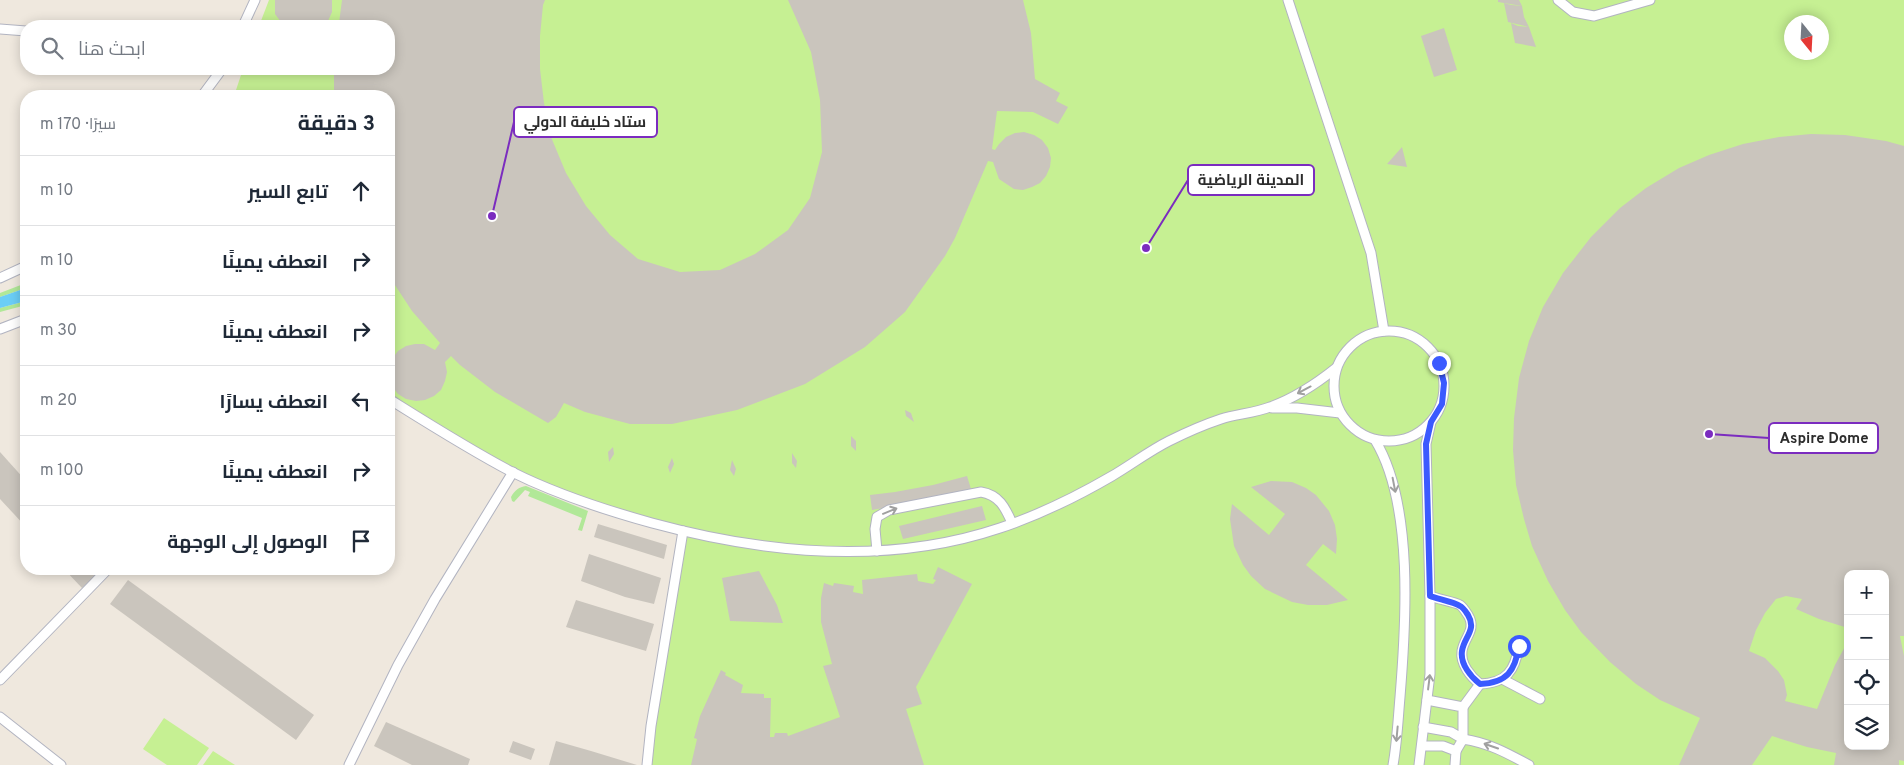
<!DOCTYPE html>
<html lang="ar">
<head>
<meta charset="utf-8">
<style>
  :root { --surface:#fff; --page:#f6f6f7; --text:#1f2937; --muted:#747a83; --line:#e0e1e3 }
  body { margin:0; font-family:Overpass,Cairo,sans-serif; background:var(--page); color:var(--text); direction:rtl }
  .controls { position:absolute; right:15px; bottom:15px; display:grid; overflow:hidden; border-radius:10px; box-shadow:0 2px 12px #0003 }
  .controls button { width:45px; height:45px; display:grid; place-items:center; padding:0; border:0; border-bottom:1px solid var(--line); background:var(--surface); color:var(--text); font:25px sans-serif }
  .compass { position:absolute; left:1784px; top:15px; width:45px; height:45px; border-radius:50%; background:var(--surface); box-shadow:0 2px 12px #0003; rotate:162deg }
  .stop { position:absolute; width:15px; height:15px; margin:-11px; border:4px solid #3b5aff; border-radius:50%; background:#fff }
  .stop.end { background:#3b5aff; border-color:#fff; box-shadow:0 1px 5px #0008 }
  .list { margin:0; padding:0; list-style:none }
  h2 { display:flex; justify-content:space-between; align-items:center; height:65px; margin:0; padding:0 20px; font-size:21px }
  h2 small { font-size:16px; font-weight:400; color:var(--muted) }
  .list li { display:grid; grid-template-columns:32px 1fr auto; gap:15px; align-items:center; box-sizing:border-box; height:70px; padding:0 20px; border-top:1px solid var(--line) }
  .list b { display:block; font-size:19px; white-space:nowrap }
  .list em { font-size:16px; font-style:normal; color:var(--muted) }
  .icon { flex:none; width:28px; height:28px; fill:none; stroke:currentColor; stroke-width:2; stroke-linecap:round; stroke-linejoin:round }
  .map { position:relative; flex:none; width:1904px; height:765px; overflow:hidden; direction:ltr }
  .search { position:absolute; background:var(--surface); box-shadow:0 2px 12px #0003; left:20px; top:20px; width:375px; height:55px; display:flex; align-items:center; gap:12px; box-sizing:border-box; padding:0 18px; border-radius:20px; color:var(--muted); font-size:19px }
  .panel { position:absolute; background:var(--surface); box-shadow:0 2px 12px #0003; left:20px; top:90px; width:375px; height:485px; border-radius:20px; direction:rtl }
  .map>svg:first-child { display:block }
  .green { fill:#b1e898 }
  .pitch { fill:#c6f093; fill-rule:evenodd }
  .water { fill:#6bcef7 }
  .building { fill:#cac5bd; fill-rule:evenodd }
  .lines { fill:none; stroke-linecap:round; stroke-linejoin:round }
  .lane-casing { stroke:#b2b4c1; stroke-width:11 }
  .lane { stroke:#fff; stroke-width:9 }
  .oneway { stroke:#a0a0a0 }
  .route { stroke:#3b5aff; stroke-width:6 }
  .leader { fill:none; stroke:#7b2cbf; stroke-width:2 }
  .callout-dot { fill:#7b2cbf; stroke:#fff; stroke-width:2 }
  .callout { fill:#fff; stroke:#7b2cbf; stroke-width:2 }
  .callout-label { font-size:15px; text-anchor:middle; font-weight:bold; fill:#2c2c2c }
</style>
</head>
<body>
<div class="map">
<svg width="1904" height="765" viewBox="0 0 1904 765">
  <rect width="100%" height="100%" fill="#efe8de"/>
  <g class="green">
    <polygon points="26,283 26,288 0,297 0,293"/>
    <polygon points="26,301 26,305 0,312 0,308"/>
    <path d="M526 486 588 511 582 531 578 530 582 518 528 496 530 492 525 490 514 502 512 501 511 497C515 490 519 487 526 486Z"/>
  </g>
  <g class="pitch">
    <path d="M269 0H1904V765H644L686 530 625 514 541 485 389 399V96H234L243 69H389V26H259ZM1792 22H1822V52H1792ZM1848 574H1885V746H1848Z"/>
    <polygon points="164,718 209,748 197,765 167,765 143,749"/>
    <polygon points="213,751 235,765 203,765"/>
  </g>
  <polygon class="water" points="26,288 26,301 0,308 0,297"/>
  <g class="building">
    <polygon points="275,0 332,0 332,12 328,21 339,23 342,0 545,0 543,5 540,36 540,69 544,103 551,137 566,173 586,206 610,235 638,259 680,272 720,270 755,254 788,230 810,198 822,152 820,100 811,52 788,0 1023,0 1031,33 1035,79 1060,93 1056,101 1068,107 1058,124 1033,112 997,111 992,149 995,150 999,144 1006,137 1015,133 1024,132 1034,135 1042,140 1048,148 1051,158 1050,167 1046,176 1040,183 1032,187 1023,190 1014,189 999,179 993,162 988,161 955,238 945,256 905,312 865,347 805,384 737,410 672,424 630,424 585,412 564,403 556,417 548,423 495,392 460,365 451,356 445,362 447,372 445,381 441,390 434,396 425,400 416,401 406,399 398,394 392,386 389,377 389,368 392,359 398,351 406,346 415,344 424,344 435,350 440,343 412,311 389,276 389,96 334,96 334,69 389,69 389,26 284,26 275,14"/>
    <polygon points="1498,0 1519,0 1522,6 1498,2"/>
    <polygon points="1504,3 1511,5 1522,6 1524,17 1529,27 1536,47 1515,43 1511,23 1518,26 1529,27 1508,22"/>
    <polygon points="1444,28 1457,70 1434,77 1421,36"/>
    <path d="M1811 134 1845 135 1886 141 1904 146V636H1900L1904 656V761L1899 760V765H1834L1836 753 1807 747 1772 736 1752 765H1679L1700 718 1660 700 1636 684 1610 662 1581 632 1565 610 1548 581 1532 546 1524 519 1516 485 1513 450 1514 418 1519 378 1529 341 1543 307 1563 273 1591 237 1620 208 1646 188 1679 168 1709 155 1743 144 1779 137ZM1848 574H1885V746H1848V641L1835 665 1817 709 1785 701 1787 695 1784 680 1778 671 1765 658 1749 651 1756 630 1765 613 1776 599 1786 596 1802 599 1796 609 1819 619 1848 628Z"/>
    <polygon points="1402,147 1407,167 1387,164"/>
    <polygon points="905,410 911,413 914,422 906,416"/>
    <polygon points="851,436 856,441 856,451 851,446"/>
    <polygon points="613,447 614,454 609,462 608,452"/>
    <polygon points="0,452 26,481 26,527 0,499"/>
    <polygon points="792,453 797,461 796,468 792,463"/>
    <polygon points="672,458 674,464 670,473 668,467"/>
    <polygon points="732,460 736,469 734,476 730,470"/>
    <polygon points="967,476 971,489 940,498 872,510 870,495 895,492 933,485"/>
    <polygon points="1271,481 1292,482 1306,488 1316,495 1329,511 1335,525 1337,539 1336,554 1323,544 1306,565 1348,600 1327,605 1308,605 1292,602 1265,589 1251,576 1243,565 1234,546 1230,519 1232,504 1269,535 1285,514 1251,487"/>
    <polygon points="982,506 986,520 903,539 899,526"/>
    <polygon points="598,524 667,545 664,559 594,537"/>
    <polygon points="589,554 661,578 654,604 625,597 581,581"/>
    <polygon points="938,567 972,584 916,687 922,704 906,709 924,765 691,765 697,739 694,738 700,716 721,670 726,673 725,675 743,685 741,693 764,694 764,698 771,698 770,737 774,737 775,733 787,733 788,736 840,717 823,666 832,664 821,622 821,598 824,583 833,586 834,583 854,586 853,592 863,594 862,580 917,574 918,581 933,584 936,580 933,579"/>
    <polygon points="64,569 104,569 82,588"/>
    <polygon points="759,571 777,605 783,623 730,621 722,578"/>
    <polygon points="128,580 314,715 296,740 110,604"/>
    <polygon points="576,600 654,624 646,651 566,627"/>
    <polygon points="386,722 470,759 468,765 412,765 374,746"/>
    <polygon points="513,741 535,749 531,760 509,752"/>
    <polygon points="556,741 591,751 637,765 549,765"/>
  </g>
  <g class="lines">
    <g class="lane-casing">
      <g id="lane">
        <polyline points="1288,0 1371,253 1384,331"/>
        <polyline points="1558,0 1573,12 1594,16 1650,0"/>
        <polyline points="243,26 255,0"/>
        <polyline points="0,29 26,31"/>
        <polyline points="202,96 222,69"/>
        <polyline points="0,278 26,266"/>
        <polyline points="0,329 26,319"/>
        <circle cx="1389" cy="386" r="55"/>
        <path d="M389 399C429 424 470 450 512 472 556 494 605 510 652 523 766 554 887 566 1000 528 1039 515 1076 497 1112 476 1131 465 1149 451 1169 441 1185 433 1203 425 1221 419 1237 414 1255 413 1270 407 1295 398 1316 384 1336 368"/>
        <polyline points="1272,408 1297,408 1340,413"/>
        <path d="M1375 440C1414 504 1406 624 1400 697 1398 720 1397 743 1393 765"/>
        <path d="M877 551 875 529 877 517 889 510 981 492C999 495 1005 507 1012 523"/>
        <path d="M1430 596C1437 599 1455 602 1460 605 1463 607 1466 612 1468 615 1477 630 1464 637 1462 651 1460 664 1471 677 1480 684 1507 683 1515 670 1519 646"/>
        <polyline points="1502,679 1540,699"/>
        <polyline points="0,680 108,569"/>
        <polyline points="1463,707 1480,684"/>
        <polyline points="0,717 61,765"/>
        <polyline points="1423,727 1451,732 1463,739 1463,707 1427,700"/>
        <polyline points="1423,746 1443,746 1456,751 1455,765"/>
        <path d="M1456 751 1463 739C1489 743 1507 753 1529 765"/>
        <polyline points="349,765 398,665 435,599 513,472"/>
        <polyline points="647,765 651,726 683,531"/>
        <polyline points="1419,765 1430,674 1430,596 1426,444 1431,422"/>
      </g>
    </g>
    <use href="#lane" class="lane"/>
  </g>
  <defs><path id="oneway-shaft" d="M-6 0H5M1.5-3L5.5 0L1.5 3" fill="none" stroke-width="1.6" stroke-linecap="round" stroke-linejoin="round" transform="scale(1.25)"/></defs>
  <g class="oneway">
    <use href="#oneway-shaft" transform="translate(1304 390) rotate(152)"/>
    <use href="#oneway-shaft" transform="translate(1394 485) rotate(79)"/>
    <use href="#oneway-shaft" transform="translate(890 511) rotate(-22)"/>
    <use href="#oneway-shaft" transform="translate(1429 682) rotate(-83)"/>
    <use href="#oneway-shaft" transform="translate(1397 734) rotate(95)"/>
    <use href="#oneway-shaft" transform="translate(1491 746) rotate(-161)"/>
  </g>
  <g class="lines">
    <path class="route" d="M1439 363 1444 383 1442 404 1431 422 1426 444 1430 596C1438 599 1454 602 1460 606 1463 607 1466 612 1468 615 1477 630 1464 637 1462 651 1460 664 1471 677 1480 684 1507 683 1515 671 1519 646"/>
  </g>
  <path class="leader" d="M492 216L514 122M1146 248L1188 180M1709 434L1769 438"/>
  <g class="callout-dot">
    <circle cx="492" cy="216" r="5"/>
    <circle cx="1146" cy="248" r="5"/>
    <circle cx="1709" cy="434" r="5"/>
  </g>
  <g class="callout">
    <rect x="514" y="107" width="143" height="30" rx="5"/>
    <rect x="1188" y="165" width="126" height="30" rx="5"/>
    <rect x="1769" y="423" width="109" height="30" rx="5"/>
  </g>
  <g class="callout-label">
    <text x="585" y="127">ستاد خليفة الدولي</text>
    <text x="1251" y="185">المدينة الرياضية</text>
    <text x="1824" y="443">Aspire Dome</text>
  </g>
</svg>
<div class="controls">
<button>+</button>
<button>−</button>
<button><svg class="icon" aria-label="locate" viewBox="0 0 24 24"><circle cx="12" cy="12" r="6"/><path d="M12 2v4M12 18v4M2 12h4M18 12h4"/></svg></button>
<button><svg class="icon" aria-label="layers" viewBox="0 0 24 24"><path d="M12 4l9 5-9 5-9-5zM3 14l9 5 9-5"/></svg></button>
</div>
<svg class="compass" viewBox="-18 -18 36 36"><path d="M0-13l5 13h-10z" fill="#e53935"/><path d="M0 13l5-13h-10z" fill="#747a83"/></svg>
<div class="stop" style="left:1519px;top:646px"></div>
<div class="stop end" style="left:1439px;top:363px"></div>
<div class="search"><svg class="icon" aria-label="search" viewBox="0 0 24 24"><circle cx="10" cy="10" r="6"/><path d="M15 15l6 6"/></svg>ابحث هنا</div>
<section class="panel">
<h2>3 دقيقة<small>سيرًا · 170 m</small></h2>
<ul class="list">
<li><svg class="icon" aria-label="ahead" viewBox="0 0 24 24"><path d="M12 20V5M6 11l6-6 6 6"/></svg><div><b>تابع السير</b></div><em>10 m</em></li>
<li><svg class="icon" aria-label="right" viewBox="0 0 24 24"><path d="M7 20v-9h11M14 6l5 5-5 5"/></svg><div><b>انعطف يمينًا</b></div><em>10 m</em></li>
<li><svg class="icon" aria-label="right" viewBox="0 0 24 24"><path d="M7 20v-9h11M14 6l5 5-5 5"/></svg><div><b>انعطف يمينًا</b></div><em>30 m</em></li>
<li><svg class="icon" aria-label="left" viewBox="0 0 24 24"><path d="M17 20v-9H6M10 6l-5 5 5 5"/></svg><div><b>انعطف يسارًا</b></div><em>20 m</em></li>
<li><svg class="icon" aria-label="right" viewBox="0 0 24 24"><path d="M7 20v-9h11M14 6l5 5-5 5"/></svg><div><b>انعطف يمينًا</b></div><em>100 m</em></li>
<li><svg class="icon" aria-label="arrive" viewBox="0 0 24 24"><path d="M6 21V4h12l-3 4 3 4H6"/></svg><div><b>الوصول إلى الوجهة</b></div></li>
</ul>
</section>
</div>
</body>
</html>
